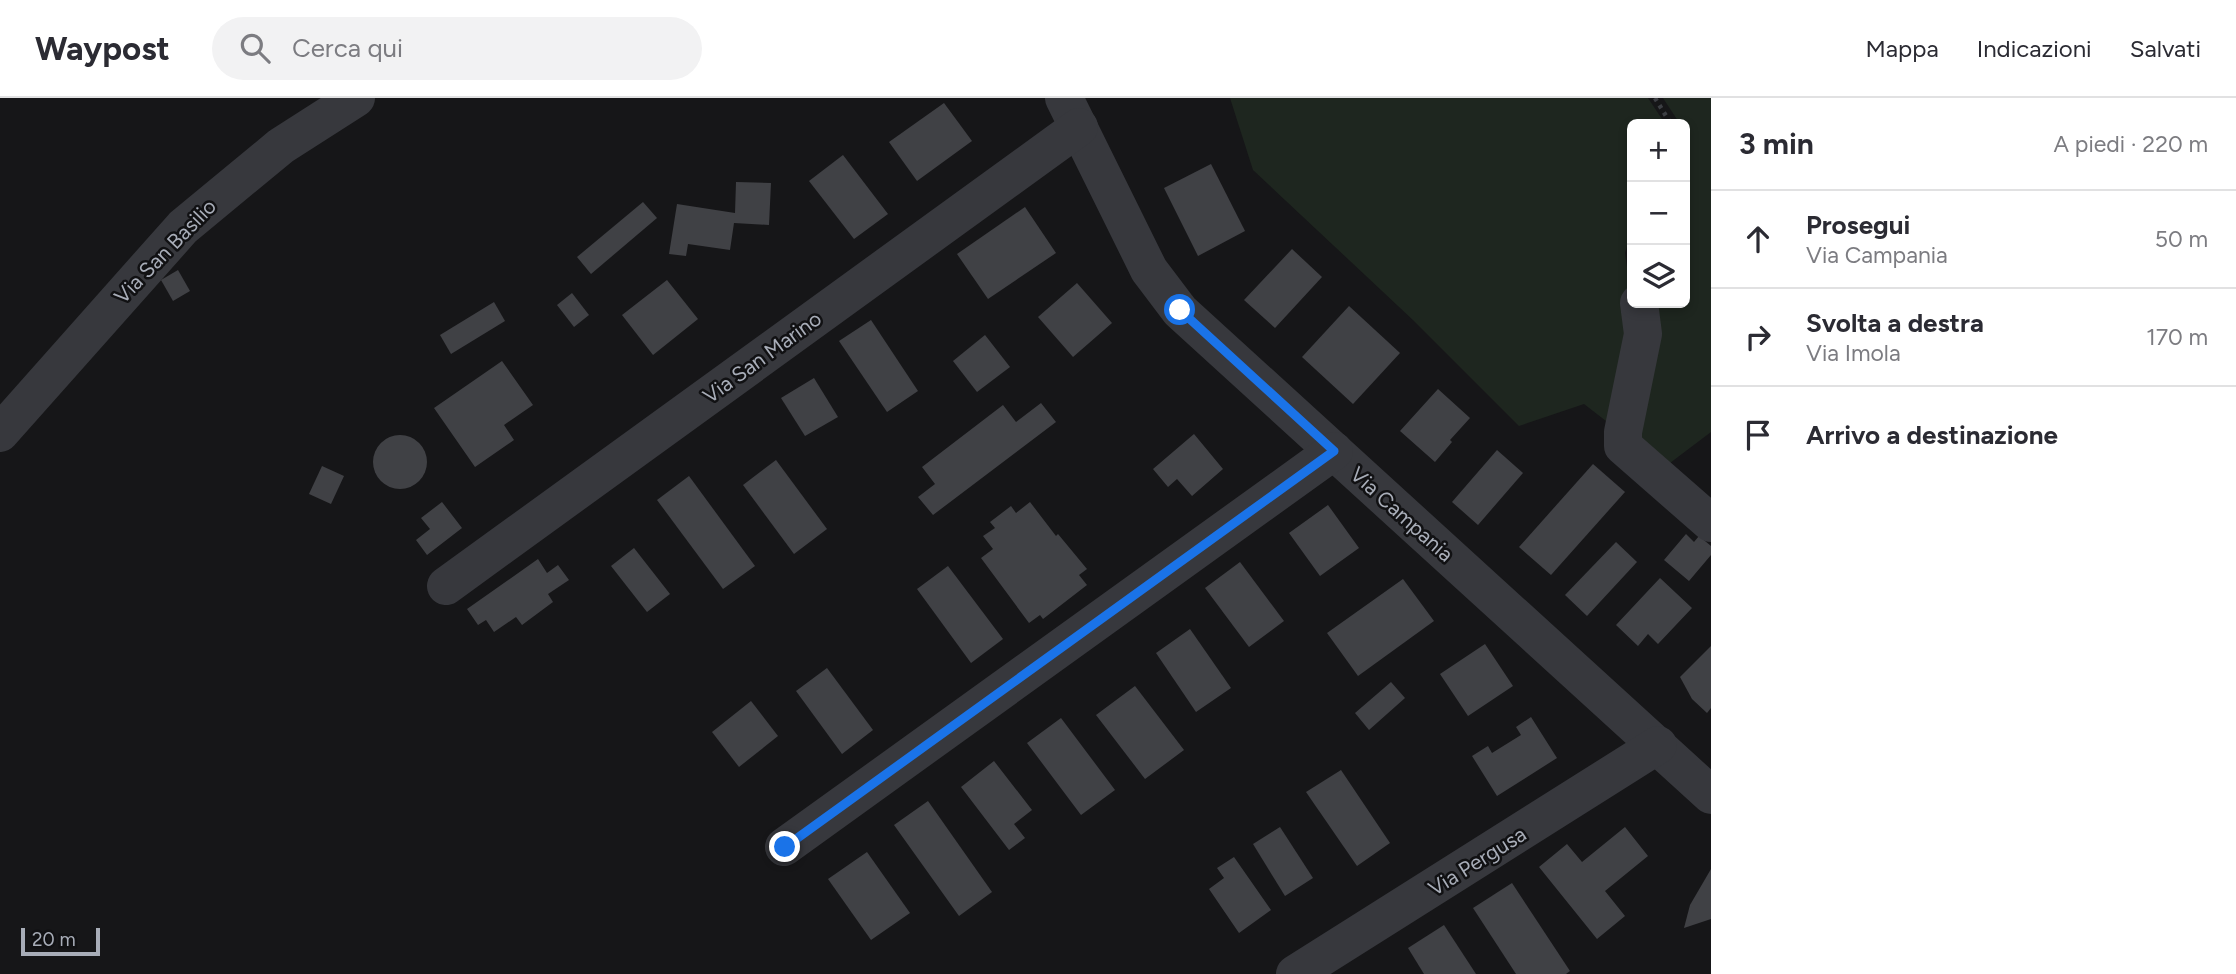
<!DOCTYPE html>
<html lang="it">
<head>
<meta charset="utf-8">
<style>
  :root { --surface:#fff; --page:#f2f2f3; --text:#2b2b33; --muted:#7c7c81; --line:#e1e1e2 }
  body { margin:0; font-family:Figtree,sans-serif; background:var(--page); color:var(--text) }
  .controls { position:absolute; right:21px; top:21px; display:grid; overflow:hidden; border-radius:10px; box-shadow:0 4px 10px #0003 }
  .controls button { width:63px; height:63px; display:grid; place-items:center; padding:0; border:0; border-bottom:2px solid var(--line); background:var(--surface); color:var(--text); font:35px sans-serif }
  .scale { position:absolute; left:21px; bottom:18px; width:79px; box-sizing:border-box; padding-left:7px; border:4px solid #a8adb8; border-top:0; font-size:19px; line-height:24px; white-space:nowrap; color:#a8adb8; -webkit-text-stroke:5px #111113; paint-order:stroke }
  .stop { position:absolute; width:21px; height:21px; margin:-16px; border:5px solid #1a73e8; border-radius:50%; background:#fff }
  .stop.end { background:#1a73e8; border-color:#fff; box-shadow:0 2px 7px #0008 }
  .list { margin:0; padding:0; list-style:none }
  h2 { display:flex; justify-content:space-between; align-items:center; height:91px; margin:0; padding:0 28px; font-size:30px }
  h2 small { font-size:23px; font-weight:400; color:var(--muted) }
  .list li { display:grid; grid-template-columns:46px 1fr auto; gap:21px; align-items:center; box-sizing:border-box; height:98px; padding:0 28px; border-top:2px solid var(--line) }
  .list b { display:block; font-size:26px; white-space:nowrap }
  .list p { margin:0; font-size:23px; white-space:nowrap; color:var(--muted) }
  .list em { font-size:23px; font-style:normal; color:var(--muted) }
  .icon { flex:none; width:38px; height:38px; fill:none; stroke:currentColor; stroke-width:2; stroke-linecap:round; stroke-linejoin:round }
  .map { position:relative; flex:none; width:1711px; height:876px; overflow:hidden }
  header { display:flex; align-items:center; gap:42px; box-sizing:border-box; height:98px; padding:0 35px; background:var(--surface); border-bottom:2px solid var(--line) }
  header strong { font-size:33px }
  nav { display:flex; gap:38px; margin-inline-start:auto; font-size:24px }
  .search { width:490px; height:63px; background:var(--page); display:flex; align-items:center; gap:18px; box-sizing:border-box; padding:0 24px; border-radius:38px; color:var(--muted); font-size:26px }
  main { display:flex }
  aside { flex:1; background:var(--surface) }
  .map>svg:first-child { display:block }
  .green { fill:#1e261f }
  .building { fill:#404145 }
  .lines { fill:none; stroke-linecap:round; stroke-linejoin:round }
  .path { stroke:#3d3f44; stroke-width:4.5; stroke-dasharray:3.5 5; stroke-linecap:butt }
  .minor { stroke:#37383d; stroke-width:38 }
  .route { stroke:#1a73e8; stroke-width:9 }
  .labels { text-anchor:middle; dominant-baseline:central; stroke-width:5; stroke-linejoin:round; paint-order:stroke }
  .street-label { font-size:21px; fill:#a8adb8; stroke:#111113 }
</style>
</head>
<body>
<header>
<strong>Waypost</strong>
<div class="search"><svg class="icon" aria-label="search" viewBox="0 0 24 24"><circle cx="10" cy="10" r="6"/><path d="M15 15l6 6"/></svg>Cerca qui</div>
<nav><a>Mappa</a><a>Indicazioni</a><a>Salvati</a></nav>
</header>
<main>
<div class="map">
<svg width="1711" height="876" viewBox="0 0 1711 876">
  <rect width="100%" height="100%" fill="#161618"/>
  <g class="green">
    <polygon points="1230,0 1648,0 1664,24 1663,26 1632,26 1632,131 1625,155 1636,231 1615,330 1584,306 1519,328 1414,223 1253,72"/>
    <polygon points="1663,0 1711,0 1711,334 1666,368 1635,337 1652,205 1685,205 1685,26 1680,26"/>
  </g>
  <g class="building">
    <polygon points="944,5 972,43 917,83 889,44"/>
    <polygon points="843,57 888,116 854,141 809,83"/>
    <polygon points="1211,66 1245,133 1198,158 1164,90"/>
    <polygon points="736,84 771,85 769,127 734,125 730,152 688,146 686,158 669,156 677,106 735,115"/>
    <polygon points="643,104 657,120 591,176 577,159"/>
    <polygon points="1025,109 1056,155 988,201 957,156"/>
    <polygon points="1292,151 1322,179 1275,230 1244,202"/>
    <polygon points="178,172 190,193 173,203 161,182"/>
    <polygon points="667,182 698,221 653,257 622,217"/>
    <polygon points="1077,185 1112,225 1073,259 1038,219"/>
    <polygon points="572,195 589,217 574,229 557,207"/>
    <polygon points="494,204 505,223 451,256 440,237"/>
    <polygon points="1349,208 1400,255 1353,306 1302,259"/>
    <polygon points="871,222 918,293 887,314 839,243"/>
    <polygon points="985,237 1010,269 977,294 953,263"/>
    <polygon points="502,263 533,307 504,327 514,342 475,369 434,310"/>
    <polygon points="814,280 838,319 805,338 781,300"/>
    <polygon points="1438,291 1470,320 1450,342 1452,344 1435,364 1400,333"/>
    <polygon points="1041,305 1056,324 933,417 918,399 935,386 922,369 1003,307 1016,324"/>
    <polygon points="1194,336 1223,371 1192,398 1177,381 1168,389 1153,371"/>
    <circle cx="400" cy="364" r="27"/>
    <polygon points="1497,352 1523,375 1478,427 1452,404"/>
    <polygon points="776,362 827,431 794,456 743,387"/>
    <polygon points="1593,366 1625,394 1551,477 1519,449"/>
    <polygon points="322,368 344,378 331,406 309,396"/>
    <polygon points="689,378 755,468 723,491 657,402"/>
    <polygon points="442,404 462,430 427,457 416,442 430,431 421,420"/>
    <polygon points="1030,404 1056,438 1058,436 1087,471 1079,477 1087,487 1043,521 1040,517 1029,525 981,460 993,451 983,438 995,430 990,424 1011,408 1016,415"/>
    <polygon points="1328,407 1359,450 1320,478 1289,435"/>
    <polygon points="1686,436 1694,444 1699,438 1711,448 1711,457 1689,483 1664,462"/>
    <polygon points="1616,444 1637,464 1587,518 1565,497"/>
    <polygon points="634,450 670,496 647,514 611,468"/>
    <polygon points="538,461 547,475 558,467 569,482 548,496 553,504 522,527 516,519 494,534 486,522 478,527 467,511"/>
    <polygon points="1240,464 1284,523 1249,549 1205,490"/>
    <polygon points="948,468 1003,541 971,565 917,491"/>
    <polygon points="1660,480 1692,510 1658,546 1648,536 1638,548 1616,527"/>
    <polygon points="1403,481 1434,523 1358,578 1327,535"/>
    <polygon points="1190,531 1231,590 1196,614 1156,555"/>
    <polygon points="1485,546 1513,588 1468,618 1440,576"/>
    <polygon points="1711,548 1711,610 1707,615 1692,601 1680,579"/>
    <polygon points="827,570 873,632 842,656 796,593"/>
    <polygon points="1391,584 1405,600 1369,632 1355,615"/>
    <polygon points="1135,588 1184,652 1145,681 1096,617"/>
    <polygon points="751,603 778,638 739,669 712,634"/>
    <polygon points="1531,619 1557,660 1497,698 1472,658 1488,648 1492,655 1521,637 1516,629"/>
    <polygon points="1061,620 1115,692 1081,717 1027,645"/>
    <polygon points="994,663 1032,712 1014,726 1025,740 1009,752 961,689"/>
    <polygon points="1341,672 1390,745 1357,768 1306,694"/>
    <polygon points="928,703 992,794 959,818 894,727"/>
    <polygon points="1280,729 1313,780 1285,798 1253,746"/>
    <polygon points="1625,729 1648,758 1605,793 1625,818 1597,841 1539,769 1567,746 1582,764"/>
    <polygon points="867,754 910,815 871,842 828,781"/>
    <polygon points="1234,759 1271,812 1239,835 1209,791 1224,780 1217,770"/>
    <polygon points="1711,771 1711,821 1684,830 1690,807"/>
    <polygon points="1512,785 1570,873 1566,876 1516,876 1473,810"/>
    <polygon points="1444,827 1476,876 1424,876 1408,850"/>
  </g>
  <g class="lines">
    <polyline class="path" points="1655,0 1671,26"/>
    <g class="minor">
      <polyline points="1064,0 1149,172 1180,213 1711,697"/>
      <polyline points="1639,205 1643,236 1623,334 1623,348 1711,425"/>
      <polyline points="0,335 183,129 281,48 356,0"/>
      <polyline points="446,488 1079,29"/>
      <polyline points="784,749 1334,353"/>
      <polyline points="1295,876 1658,647"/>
    </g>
  </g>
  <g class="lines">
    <polyline class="route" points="785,749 1334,353 1180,212"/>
  </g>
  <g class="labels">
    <g class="street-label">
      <text transform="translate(165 153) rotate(-46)">Via San Basilio</text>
      <text transform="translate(762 259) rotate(-36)">Via San Marino</text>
      <text transform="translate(1402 416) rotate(42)">Via Campania</text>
      <text transform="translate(1477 763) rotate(-32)">Via Pergusa</text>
    </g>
  </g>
</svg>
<div class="controls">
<button>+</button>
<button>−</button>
<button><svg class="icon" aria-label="layers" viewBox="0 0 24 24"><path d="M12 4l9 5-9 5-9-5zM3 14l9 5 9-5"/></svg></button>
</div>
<div class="scale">20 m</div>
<div class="stop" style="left:1180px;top:212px"></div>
<div class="stop end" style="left:785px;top:749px"></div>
</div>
<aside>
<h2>3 min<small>A piedi · 220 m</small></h2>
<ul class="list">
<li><svg class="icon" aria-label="ahead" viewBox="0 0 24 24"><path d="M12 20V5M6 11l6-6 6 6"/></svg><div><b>Prosegui</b><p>Via Campania</p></div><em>50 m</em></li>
<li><svg class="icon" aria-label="right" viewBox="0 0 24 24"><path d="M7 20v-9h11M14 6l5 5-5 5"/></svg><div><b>Svolta a destra</b><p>Via Imola</p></div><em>170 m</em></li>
<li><svg class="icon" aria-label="arrive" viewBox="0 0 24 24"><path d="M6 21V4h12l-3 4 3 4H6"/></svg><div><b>Arrivo a destinazione</b></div></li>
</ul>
</aside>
</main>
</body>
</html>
